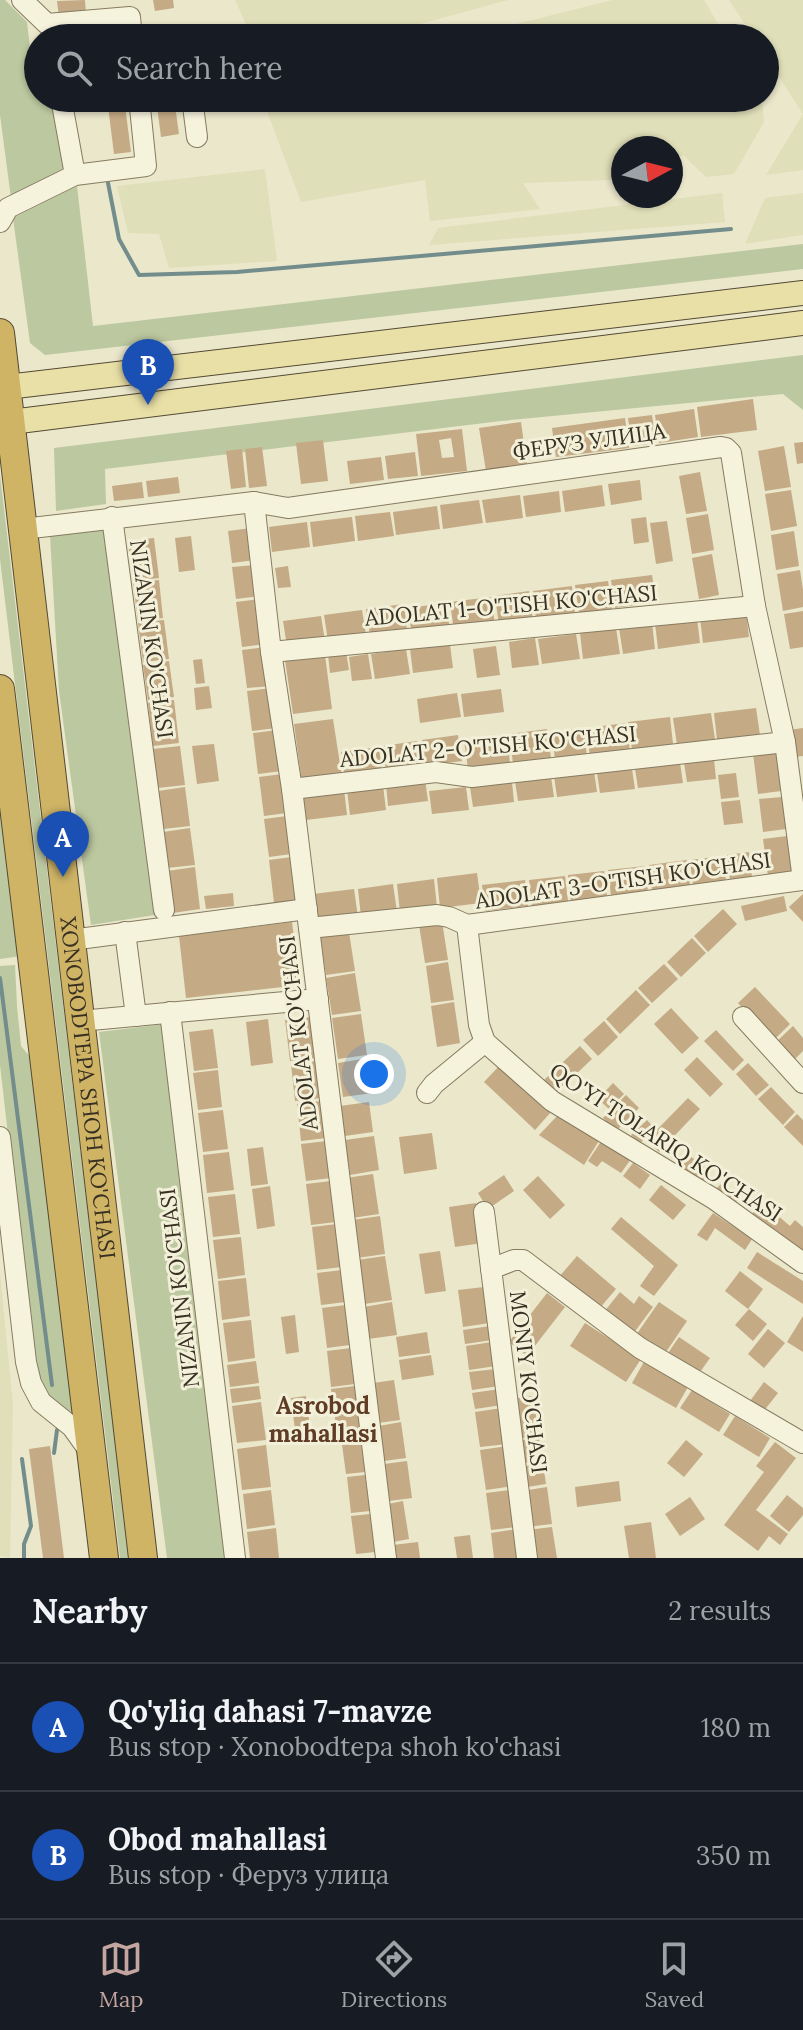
<!DOCTYPE html>
<html lang="en">
<head>
<meta charset="utf-8">
<style>
  :root { --surface:#171b24; --page:#20242c; --text:#f1f3f6; --muted:#9ea1a6; --line:#363941; --accent:#c4a5a0 }
  body { margin:0; font-family:Lora,serif; background:var(--page); color:var(--text) }
  .compass { position:absolute; left:611px; top:136px; width:72px; height:72px; border-radius:50%; background:var(--surface); box-shadow:0 2px 6px #0004; rotate:83deg }
  .you { position:absolute; left:374px; top:1074px; width:28px; height:28px; margin:-20px; border:6px solid #fff; border-radius:50%; background:#1a73e8; box-shadow:0 0 0 12px #1a73e833 }
  .badge { display:grid; place-items:center; width:52px; height:52px; border-radius:50%; background:var(--accent); color:#fff; font-size:26px; font-weight:700 }
  .pin { position:absolute; translate:-50% -66px; filter:drop-shadow(0 2px 4px #0008) }
  .pin::after { content:''; position:absolute; top:42px; width:28px; height:24px; background:inherit; clip-path:polygon(0 0,100% 0,50% 100%) }
  .list { margin:0; padding:0; list-style:none }
  h2 { display:flex; justify-content:space-between; align-items:center; height:104px; margin:0; padding:0 32px; font-size:34px }
  h2 small { font-size:26px; font-weight:400; color:var(--muted) }
  .list li { display:grid; grid-template-columns:52px 1fr auto; gap:24px; align-items:center; box-sizing:border-box; height:128px; padding:0 32px; border-top:2px solid var(--line) }
  .list b { display:block; font-size:30px; white-space:nowrap }
  .list p { margin:0; font-size:26px; white-space:nowrap; color:var(--muted) }
  .list em { font-size:26px; font-style:normal; color:var(--muted) }
  .icon { flex:none; width:44px; height:44px; fill:none; stroke:currentColor; stroke-width:2; stroke-linecap:round; stroke-linejoin:round }
  .map { position:relative; flex:none; width:803px; height:1558px; overflow:hidden }
  .search { position:absolute; background:var(--surface); box-shadow:0 2px 6px #0004; left:24px; right:24px; top:24px; height:88px; display:flex; align-items:center; gap:20px; box-sizing:border-box; padding:0 28px; border-radius:44px; color:var(--muted); font-size:30px }
  .sheet { height:360px; background:var(--surface) }
  nav { display:flex; justify-content:space-around; align-items:center; box-sizing:border-box; height:112px; border-top:2px solid var(--line); background:var(--surface); font-size:22px; color:var(--muted) }
  nav a { display:grid; justify-items:center; gap:4px }
  nav .on { color:var(--accent) }
  .map>svg:first-child { display:block }
  .farmland { fill:#dfdfb9 }
  .green { fill:#bcc89f }
  .lines { fill:none; stroke-linecap:round; stroke-linejoin:round }
  .stream { stroke:#728d8b; stroke-width:4 }
  .building { fill:#c4aa85; fill-rule:evenodd }
  .minor-casing { stroke:#867b61; stroke-width:22 }
  .major-casing { stroke:#544934; stroke-width:26 }
  .highway-casing { stroke:#544934; stroke-width:30 }
  .minor { stroke:#f6f3dd; stroke-width:20 }
  .major { stroke:#e9e0a7; stroke-width:24 }
  .highway { stroke:#cfb466; stroke-width:28 }
  .labels { text-anchor:middle; dominant-baseline:central; stroke-width:6; stroke-linejoin:round; paint-order:stroke }
  .street-label { font-size:22px; fill:#383022; stroke:#f3f0d9 }
  .neighbourhood-label { font-size:24px; font-weight:bold; fill:#603c26; stroke:#f3f0d9 }
</style>
</head>
<body>
<div class="map">
<svg width="803" height="1558" viewBox="0 0 803 1558">
  <rect width="100%" height="100%" fill="#eae7cb"/>
  <g class="farmland">
    <polygon points="235,0 508,0 369,38 252,38"/>
    <polygon points="613,0 704,0 726,38 460,38"/>
    <polygon points="729,0 803,0 803,170 766,175 803,114 765,55 765,38 754,38"/>
    <polygon points="262,98 762,98 764,122 734,174 706,177 683,155 671,163 671,148 623,148 623,182 612,180 523,183 540,209 430,221 425,180 301,202"/>
    <polygon points="265,169 277,261 169,268 159,234 128,233 117,186"/>
    <polygon points="722,193 725,222 429,245 438,228"/>
    <polygon points="803,193 803,235 745,244 765,198"/>
    <polygon points="0,1273 13,1405 10,1558 0,1556"/>
  </g>
  <g class="green">
    <polygon points="0,0 5,0 27,22 35,91 38,91 38,98 55,98 64,168 11,198 0,115"/>
    <polygon points="77,186 93,326 803,244 803,269 45,355 30,343 13,218"/>
    <polygon points="803,355 803,410 783,394 501,421 105,469 106,504 56,511 54,448"/>
    <polygon points="0,475 129,1558 120,1558 0,559"/>
    <polygon points="106,528 155,915 91,925 59,691 50,536"/>
    <polygon points="0,812 5,816 21,956 0,959"/>
    <path d="M15 965 17 1006 21 1046 31 1058 74 1413C51 1404 44 1391 35 1369L0 1065V966Z"/>
    <polygon points="165,1024 228,1558 167,1558 99,1032"/>
  </g>
  <g class="lines">
    <g class="stream">
      <polyline points="108,183 119,239 139,275 237,272 731,229"/>
      <polyline points="0,978 52,1385"/>
      <polyline points="54,1453 57,1430"/>
      <polyline points="22,1459 31,1526 24,1544 24,1558"/>
    </g>
  </g>
  <g class="building">
    <polygon points="85,0 86,14 59,17 57,1"/>
    <polygon points="153,0 173,0 174,8 155,11"/>
    <polygon points="203,26 205,38 151,38 151,32"/>
    <polygon points="107,98 124,98 131,152 114,154"/>
    <polygon points="156,98 174,98 179,134 161,137"/>
    <polygon points="753,399 757,430 701,437 697,407"/>
    <polygon points="694,409 698,437 659,443 655,415"/>
    <polygon points="652,415 656,443 632,446 628,418"/>
    <polygon points="625,418 629,448 556,457 552,428"/>
    <polygon points="521,422 527,465 486,471 479,428"/>
    <path d="M462 429 467 471 421 476 416 434ZM451 438 454 457 442 458 439 440Z"/>
    <polygon points="323,440 328,481 301,484 296,443"/>
    <polygon points="803,442 803,463 797,464 794,443"/>
    <polygon points="784,446 791,487 765,491 758,451"/>
    <polygon points="262,447 267,486 249,488 245,449"/>
    <polygon points="242,449 246,487 231,489 226,451"/>
    <polygon points="415,452 418,476 388,479 385,456"/>
    <polygon points="381,457 384,480 350,484 347,461"/>
    <polygon points="700,472 707,511 686,514 679,476"/>
    <polygon points="178,477 180,493 148,497 146,481"/>
    <polygon points="640,480 642,500 611,505 608,484"/>
    <polygon points="142,482 144,498 114,501 112,486"/>
    <polygon points="602,485 605,506 565,512 562,491"/>
    <polygon points="791,490 797,526 771,531 765,494"/>
    <polygon points="559,491 561,512 526,517 523,496"/>
    <polygon points="520,495 523,518 486,523 482,500"/>
    <polygon points="479,500 483,523 443,529 440,505"/>
    <polygon points="437,506 440,529 396,535 393,512"/>
    <polygon points="390,512 394,536 358,541 355,516"/>
    <polygon points="708,514 714,550 692,554 686,518"/>
    <polygon points="352,517 355,541 313,547 310,522"/>
    <polygon points="646,517 649,542 634,544 631,519"/>
    <polygon points="667,521 673,561 656,564 650,523"/>
    <polygon points="307,522 310,547 272,552 269,527"/>
    <polygon points="251,528 255,560 232,563 228,531"/>
    <polygon points="794,531 799,566 776,570 771,535"/>
    <polygon points="191,536 195,570 179,572 175,538"/>
    <polygon points="154,538 159,578 133,581 128,541"/>
    <polygon points="712,554 719,595 699,599 692,558"/>
    <polygon points="255,565 259,596 236,599 232,567"/>
    <polygon points="288,566 291,587 278,588 275,568"/>
    <polygon points="800,570 803,590 803,607 783,611 777,574"/>
    <polygon points="652,575 656,602 615,608 611,580"/>
    <polygon points="159,580 163,618 138,621 133,583"/>
    <polygon points="608,581 612,609 579,613 575,585"/>
    <polygon points="572,586 575,614 536,619 533,591"/>
    <polygon points="529,591 533,620 499,625 495,596"/>
    <polygon points="491,597 495,625 454,631 450,602"/>
    <polygon points="260,599 265,644 242,647 236,602"/>
    <polygon points="446,603 450,630 412,635 408,608"/>
    <polygon points="404,604 407,630 370,635 366,609"/>
    <polygon points="362,610 366,635 328,641 324,615"/>
    <polygon points="803,611 803,647 790,649 784,614"/>
    <polygon points="746,612 749,637 703,643 700,618"/>
    <polygon points="321,616 325,641 287,646 283,621"/>
    <polygon points="697,618 700,643 658,649 655,623"/>
    <polygon points="164,620 169,659 143,662 138,623"/>
    <polygon points="652,623 655,649 623,654 619,628"/>
    <polygon points="616,628 620,654 583,659 580,633"/>
    <polygon points="576,634 580,659 542,664 538,639"/>
    <polygon points="535,638 539,665 512,668 509,642"/>
    <polygon points="450,645 453,668 413,673 410,649"/>
    <polygon points="496,646 500,675 477,678 473,649"/>
    <polygon points="266,647 271,686 247,688 242,650"/>
    <polygon points="406,649 410,674 375,679 371,654"/>
    <polygon points="346,652 349,670 330,673 328,654"/>
    <polygon points="368,654 372,679 352,681 349,657"/>
    <polygon points="325,655 332,709 293,714 285,660"/>
    <polygon points="202,659 205,683 196,684 193,660"/>
    <polygon points="169,661 174,697 148,700 143,665"/>
    <polygon points="209,686 212,708 196,710 194,688"/>
    <polygon points="271,688 276,728 252,731 247,691"/>
    <polygon points="501,689 504,712 464,717 461,694"/>
    <polygon points="457,693 461,717 420,723 417,699"/>
    <polygon points="174,700 179,743 153,746 148,703"/>
    <polygon points="756,708 760,735 717,740 714,713"/>
    <polygon points="711,713 715,739 677,745 673,718"/>
    <polygon points="670,717 673,744 632,750 628,722"/>
    <polygon points="333,719 342,777 302,783 294,724"/>
    <polygon points="626,723 630,751 590,756 586,728"/>
    <polygon points="583,728 587,756 555,760 552,733"/>
    <polygon points="803,728 803,756 794,757 789,730"/>
    <polygon points="547,729 551,758 513,763 509,734"/>
    <polygon points="277,730 282,771 258,774 253,733"/>
    <polygon points="507,734 510,764 468,769 464,740"/>
    <polygon points="458,735 462,761 425,766 422,740"/>
    <polygon points="417,741 421,766 386,771 383,746"/>
    <polygon points="214,744 219,781 197,784 192,746"/>
    <polygon points="180,746 185,785 158,788 153,749"/>
    <polygon points="379,747 382,772 345,777 341,752"/>
    <polygon points="776,750 781,791 758,794 753,753"/>
    <polygon points="714,759 716,779 687,782 684,763"/>
    <polygon points="680,763 683,783 638,788 635,769"/>
    <polygon points="632,769 635,789 600,793 597,773"/>
    <polygon points="594,771 597,792 557,797 554,776"/>
    <polygon points="736,773 739,797 721,799 718,775"/>
    <polygon points="282,774 287,813 264,816 259,777"/>
    <polygon points="551,777 554,797 518,801 515,781"/>
    <polygon points="425,779 428,801 388,806 386,784"/>
    <polygon points="512,782 514,802 473,807 470,787"/>
    <polygon points="383,785 386,810 350,815 347,790"/>
    <polygon points="185,787 190,826 163,829 158,791"/>
    <polygon points="466,787 469,810 432,814 429,791"/>
    <polygon points="344,789 347,815 306,820 303,794"/>
    <polygon points="782,797 786,829 763,832 759,799"/>
    <polygon points="740,800 743,823 724,825 721,802"/>
    <polygon points="287,816 291,854 269,857 264,819"/>
    <polygon points="190,828 195,865 167,868 163,832"/>
    <polygon points="787,836 792,873 768,876 763,839"/>
    <polygon points="749,852 752,877 730,880 727,855"/>
    <polygon points="723,856 726,881 693,885 690,860"/>
    <polygon points="292,857 297,901 274,903 269,860"/>
    <polygon points="687,860 690,885 652,890 649,865"/>
    <polygon points="645,866 648,891 611,895 608,870"/>
    <polygon points="195,867 200,909 173,913 167,871"/>
    <polygon points="604,871 607,896 571,901 568,875"/>
    <polygon points="477,873 481,903 440,908 437,878"/>
    <polygon points="565,876 568,901 532,906 529,880"/>
    <polygon points="434,879 437,907 400,912 397,884"/>
    <polygon points="525,880 528,906 485,911 482,885"/>
    <polygon points="393,884 397,912 361,917 358,889"/>
    <polygon points="354,889 358,917 317,922 313,894"/>
    <polygon points="233,893 234,906 206,909 204,896"/>
    <polygon points="803,894 803,922 789,907"/>
    <polygon points="784,896 787,911 745,921 741,906"/>
    <polygon points="723,909 737,924 708,952 694,936"/>
    <polygon points="442,921 448,960 425,963 419,925"/>
    <polygon points="292,922 300,985 186,998 179,936"/>
    <polygon points="349,932 355,971 326,975 320,936"/>
    <polygon points="692,938 706,953 681,977 667,962"/>
    <polygon points="448,962 454,1000 431,1003 426,966"/>
    <polygon points="664,964 678,979 652,1003 638,988"/>
    <polygon points="355,973 361,1011 332,1015 326,978"/>
    <polygon points="755,987 790,1024 773,1041 738,1003"/>
    <polygon points="636,990 650,1005 620,1034 606,1019"/>
    <polygon points="454,1002 460,1043 437,1047 431,1006"/>
    <polygon points="671,1008 699,1038 682,1054 654,1024"/>
    <polygon points="361,1014 367,1055 338,1059 332,1018"/>
    <polygon points="311,1017 316,1058 290,1061 285,1020"/>
    <polygon points="268,1019 273,1063 251,1066 246,1022"/>
    <polygon points="604,1021 618,1037 598,1056 583,1040"/>
    <polygon points="793,1026 803,1038 803,1051 792,1062 775,1043"/>
    <polygon points="213,1029 218,1068 194,1071 189,1032"/>
    <polygon points="716,1030 744,1060 733,1071 704,1041"/>
    <polygon points="580,1046 592,1059 556,1093 544,1080"/>
    <polygon points="697,1057 723,1084 710,1097 684,1070"/>
    <polygon points="368,1058 373,1093 343,1097 338,1063"/>
    <polygon points="316,1061 321,1098 295,1101 291,1064"/>
    <polygon points="748,1063 769,1085 756,1096 736,1074"/>
    <polygon points="500,1065 551,1112 535,1130 484,1082"/>
    <polygon points="218,1070 222,1107 198,1110 193,1073"/>
    <polygon points="613,1083 624,1094 609,1109 598,1099"/>
    <polygon points="771,1087 795,1112 783,1125 758,1099"/>
    <polygon points="626,1095 639,1108 616,1131 603,1118"/>
    <polygon points="688,1098 700,1109 659,1152 647,1140"/>
    <polygon points="321,1101 326,1138 301,1141 297,1104"/>
    <polygon points="369,1102 373,1132 345,1136 340,1106"/>
    <polygon points="223,1110 228,1149 203,1152 198,1113"/>
    <polygon points="560,1113 600,1139 584,1165 539,1135"/>
    <polygon points="797,1114 803,1120 803,1146 784,1127"/>
    <polygon points="647,1120 655,1129 639,1144 631,1135"/>
    <polygon points="432,1133 437,1169 404,1174 399,1137"/>
    <polygon points="374,1136 379,1170 350,1175 345,1140"/>
    <polygon points="602,1140 631,1159 621,1173 602,1161 597,1167 588,1161"/>
    <polygon points="327,1141 331,1178 306,1181 301,1144"/>
    <polygon points="263,1147 268,1184 251,1186 247,1149"/>
    <polygon points="229,1152 234,1190 207,1193 203,1155"/>
    <polygon points="690,1156 710,1171 701,1183 681,1167"/>
    <polygon points="633,1163 650,1175 640,1189 623,1176"/>
    <polygon points="373,1174 379,1214 352,1218 346,1178"/>
    <polygon points="504,1175 514,1191 488,1209 478,1193"/>
    <polygon points="538,1176 565,1205 550,1219 523,1190"/>
    <polygon points="331,1181 336,1222 311,1225 306,1184"/>
    <polygon points="722,1183 739,1199 731,1207 714,1191"/>
    <polygon points="661,1185 686,1205 673,1220 649,1200"/>
    <polygon points="270,1186 275,1226 257,1229 252,1189"/>
    <polygon points="235,1194 240,1234 213,1237 208,1197"/>
    <polygon points="762,1202 790,1226 795,1220 803,1227 803,1259 750,1216"/>
    <polygon points="476,1203 482,1243 455,1247 449,1207"/>
    <polygon points="713,1213 752,1239 745,1250 715,1228 707,1241 697,1235"/>
    <polygon points="380,1216 385,1254 357,1258 352,1220"/>
    <polygon points="621,1217 678,1265 654,1296 640,1286 654,1266 611,1229"/>
    <polygon points="337,1224 342,1267 317,1270 312,1227"/>
    <polygon points="241,1237 245,1275 218,1279 213,1240"/>
    <polygon points="440,1251 446,1291 425,1294 419,1254"/>
    <polygon points="757,1252 803,1281 803,1304 747,1268"/>
    <polygon points="385,1256 392,1300 364,1304 357,1260"/>
    <polygon points="577,1256 616,1289 599,1309 559,1277"/>
    <polygon points="342,1270 346,1302 321,1305 317,1273"/>
    <polygon points="740,1271 763,1289 748,1309 725,1291"/>
    <polygon points="246,1278 250,1316 222,1320 218,1281"/>
    <polygon points="484,1287 490,1323 463,1327 458,1290"/>
    <polygon points="620,1292 634,1304 639,1296 653,1307 633,1334 604,1312"/>
    <polygon points="547,1293 565,1307 527,1356 509,1342"/>
    <polygon points="392,1302 397,1335 368,1339 364,1307"/>
    <polygon points="659,1302 687,1321 664,1355 636,1335"/>
    <polygon points="346,1305 350,1345 327,1348 322,1308"/>
    <polygon points="749,1309 767,1324 753,1341 735,1325"/>
    <polygon points="295,1315 299,1352 286,1354 281,1317"/>
    <polygon points="803,1316 803,1352 787,1342"/>
    <polygon points="251,1320 255,1358 228,1362 223,1323"/>
    <polygon points="585,1323 641,1359 626,1382 570,1346"/>
    <polygon points="490,1326 492,1340 465,1344 463,1330"/>
    <polygon points="768,1329 785,1343 764,1368 748,1354"/>
    <polygon points="427,1332 430,1353 399,1357 396,1337"/>
    <polygon points="679,1337 710,1358 698,1375 668,1353"/>
    <polygon points="492,1342 496,1366 469,1370 466,1346"/>
    <polygon points="351,1348 355,1384 331,1387 327,1351"/>
    <polygon points="431,1355 434,1375 402,1380 399,1360"/>
    <polygon points="645,1360 689,1385 676,1408 632,1383"/>
    <polygon points="256,1361 259,1383 230,1387 227,1365"/>
    <polygon points="496,1369 499,1386 472,1390 469,1372"/>
    <polygon points="394,1380 400,1420 378,1423 373,1383"/>
    <polygon points="764,1382 778,1393 763,1412 750,1401"/>
    <polygon points="259,1386 261,1399 232,1403 230,1389"/>
    <polygon points="355,1386 361,1430 337,1433 331,1389"/>
    <polygon points="500,1389 502,1405 475,1409 472,1393"/>
    <polygon points="692,1390 730,1414 719,1432 680,1408"/>
    <polygon points="306,1396 311,1436 296,1438 291,1398"/>
    <polygon points="533,1396 539,1436 515,1439 510,1399"/>
    <polygon points="261,1402 266,1440 237,1443 232,1406"/>
    <polygon points="502,1408 507,1444 480,1447 475,1412"/>
    <polygon points="735,1416 770,1438 759,1457 723,1435"/>
    <polygon points="401,1422 406,1458 384,1461 379,1426"/>
    <polygon points="360,1435 365,1472 346,1474 341,1437"/>
    <polygon points="539,1438 542,1460 518,1464 515,1441"/>
    <polygon points="686,1440 703,1454 684,1477 667,1463"/>
    <polygon points="775,1442 796,1458 756,1510 788,1534 780,1545 769,1536 758,1551 724,1525 764,1472 756,1466"/>
    <polygon points="266,1445 271,1487 242,1490 237,1449"/>
    <polygon points="50,1446 52,1461 64,1558 43,1558 29,1449"/>
    <polygon points="508,1446 514,1486 486,1490 480,1450"/>
    <polygon points="407,1461 412,1498 389,1501 384,1464"/>
    <polygon points="543,1464 546,1484 521,1488 519,1467"/>
    <polygon points="365,1475 370,1511 351,1513 347,1477"/>
    <polygon points="619,1481 621,1501 577,1507 575,1487"/>
    <polygon points="547,1487 552,1524 527,1527 522,1491"/>
    <polygon points="271,1490 275,1525 247,1529 243,1494"/>
    <polygon points="511,1490 516,1527 491,1530 486,1493"/>
    <polygon points="787,1495 803,1508 803,1515 789,1532 770,1516"/>
    <polygon points="690,1497 705,1519 680,1536 665,1514"/>
    <polygon points="403,1501 409,1539 393,1542 388,1504"/>
    <polygon points="370,1514 375,1552 356,1554 351,1516"/>
    <polygon points="651,1522 656,1558 629,1558 624,1526"/>
    <polygon points="552,1527 557,1558 531,1558 527,1530"/>
    <polygon points="276,1528 279,1558 250,1558 247,1532"/>
    <polygon points="517,1529 521,1558 494,1558 491,1533"/>
    <polygon points="470,1535 473,1558 457,1558 454,1537"/>
    <polygon points="418,1542 420,1558 395,1558 393,1545"/>
  </g>
  <g class="lines">
    <g class="minor-casing">
      <g id="minor">
        <polyline points="22,0 47,24 130,17 132,38"/>
        <polyline points="61,98 75,175"/>
        <polyline points="192,98 197,137"/>
        <polyline points="0,222 8,208 75,175 146,166 139,98"/>
        <polyline points="254,502 271,652 292,789 386,1558"/>
        <polyline points="112,517 164,910"/>
        <polyline points="23,529 254,502 288,508 721,447 726,448 731,453 755,606 785,742 803,880"/>
        <polyline points="271,652 755,606"/>
        <polyline points="292,789 436,772 472,777 785,742"/>
        <polyline points="467,925 479,1025 485,1042 552,1101 714,1199 803,1263"/>
        <polyline points="309,928 437,915 449,917 467,925 803,880"/>
        <polyline points="125,932 136,1016"/>
        <polyline points="71,940 307,909"/>
        <polyline points="170,1012 235,1558"/>
        <polyline points="743,1017 803,1083"/>
        <polyline points="80,1021 318,999"/>
        <polyline points="427,1093 434,1084 485,1042"/>
        <polyline points="0,1137 26,1362 31,1383 41,1402 72,1427 90,1452"/>
        <polyline points="484,1212 527,1558"/>
        <polyline points="491,1269 514,1260 523,1260 640,1348 803,1443"/>
      </g>
    </g>
    <g class="major-casing">
      <g id="major">
        <polyline points="0,391 7,387 803,293"/>
        <polyline points="0,419 11,422 803,323"/>
      </g>
    </g>
    <g class="highway-casing">
      <g id="highway">
        <path id="s1" d="M0 333 143 1558"/>
        <polyline points="0,689 104,1558"/>
      </g>
    </g>
    <use href="#minor" class="minor"/>
    <use href="#major" class="major"/>
    <use href="#highway" class="highway"/>
  </g>
  <g class="labels">
    <g class="street-label">
      <text transform="translate(589 441) rotate(-8)">ФЕРУЗ УЛИЦА</text>
      <text transform="translate(511 605) rotate(-5)">ADOLAT 1-O'TISH KO'CHASI</text>
      <text transform="translate(152 639) rotate(82)">NIZANIN KO'CHASI</text>
      <text transform="translate(488 746) rotate(-5)">ADOLAT 2-O'TISH KO'CHASI</text>
      <text transform="translate(623 880) rotate(-8)">ADOLAT 3-O'TISH KO'CHASI</text>
      <text transform="translate(298 1033) rotate(-97)">ADOLAT KO'CHASI</text>
      <text stroke="none"><textPath href="#s1" startOffset="760">XONOBODTEPA SHOH KO'CHASI</textPath></text>
      <text transform="translate(666 1142) rotate(33)">QO'YI TOLARIQ KO'CHASI</text>
      <text transform="translate(179 1288) rotate(-97)">NIZANIN KO'CHASI</text>
      <text transform="translate(529 1382) rotate(83)">MONIY KO'CHASI</text>
    </g>
    <g class="neighbourhood-label">
      <text x="323" y="1405">Asrobod<tspan x="323" dy="28">mahallasi</tspan></text>
    </g>
  </g>
</svg>
<svg class="compass" viewBox="-18 -18 36 36"><path d="M0-13l5 13h-10z" fill="#e53935"/><path d="M0 13l5-13h-10z" fill="#9ea1a6"/></svg>
<div class="you"></div>
<div class="pin badge" style="left:63px;top:877px;background:#1a4fb4">A</div>
<div class="pin badge" style="left:148px;top:405px;background:#1a4fb4">B</div>
<div class="search"><svg class="icon" aria-label="search" viewBox="0 0 24 24"><circle cx="10" cy="10" r="6"/><path d="M15 15l6 6"/></svg>Search here</div>
</div>
<section class="sheet">
<h2>Nearby<small>2 results</small></h2>
<ul class="list">
<li><span class="badge" style="background:#1a4fb4">A</span><div><b>Qo'yliq dahasi 7-mavze</b><p>Bus stop · Xonobodtepa shoh ko'chasi</p></div><em>180 m</em></li>
<li><span class="badge" style="background:#1a4fb4">B</span><div><b>Obod mahallasi</b><p>Bus stop · Феруз улица</p></div><em>350 m</em></li>
</ul>
</section>
<nav>
<a class="on"><svg class="icon" aria-label="map" viewBox="0 0 24 24"><path d="M3 6l6-2 6 2 6-2v14l-6 2-6-2-6 2zM9 4v14M15 6v14"/></svg>Map</a>
<a><svg class="icon" aria-label="directions" viewBox="0 0 24 24"><path d="M12 3l9 9-9 9-9-9zM9 14v-3h6M13 9l2 2-2 2"/></svg>Directions</a>
<a><svg class="icon" aria-label="saved" viewBox="0 0 24 24"><path d="M7 4h10v16l-5-4-5 4z"/></svg>Saved</a>
</nav>
</body>
</html>
